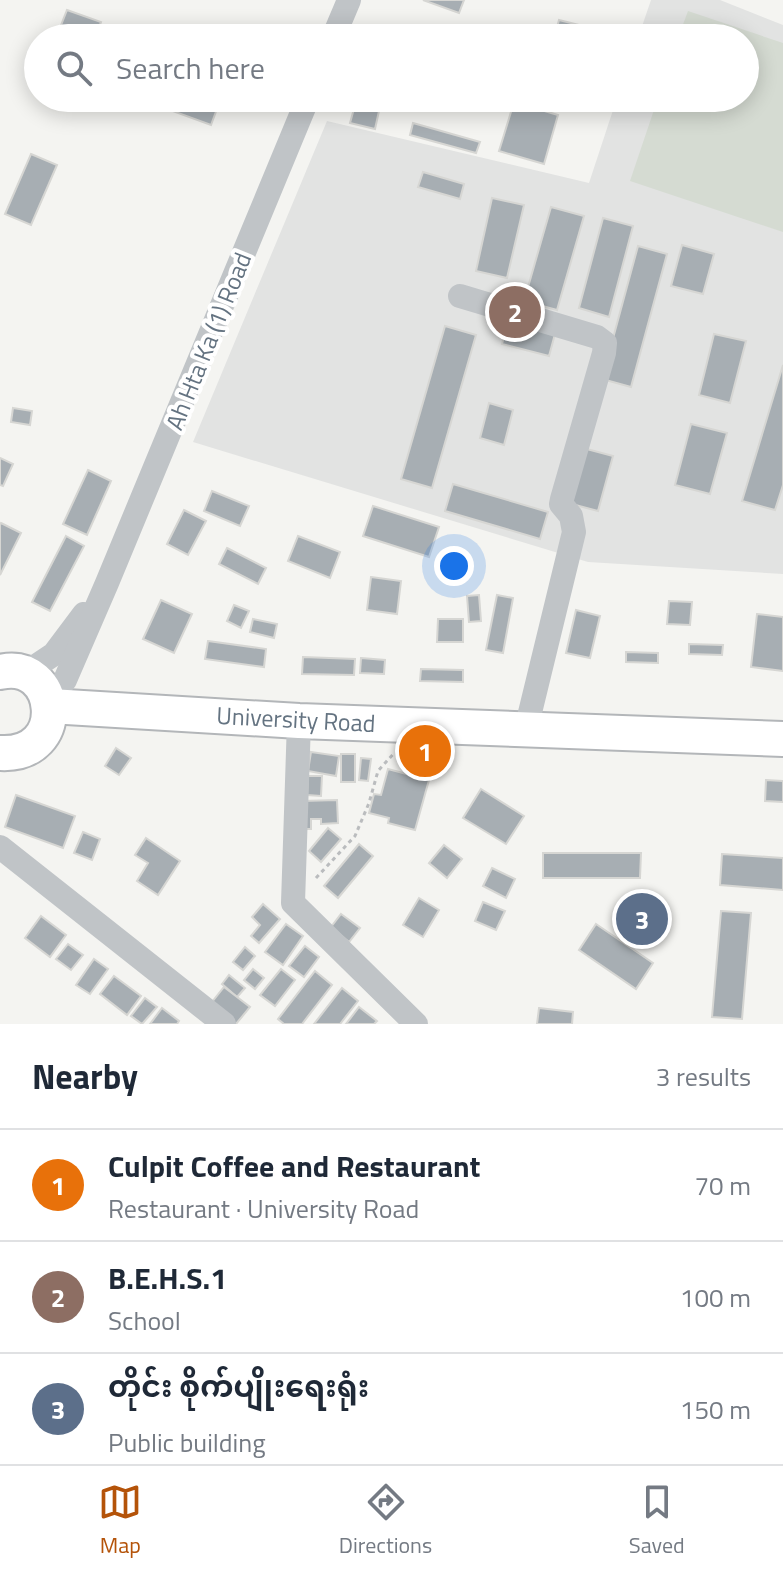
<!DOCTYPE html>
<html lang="en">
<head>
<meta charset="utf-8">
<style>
  :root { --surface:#fff; --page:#f2f2f3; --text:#1f2937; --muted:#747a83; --line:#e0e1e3; --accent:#b45309 }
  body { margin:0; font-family:"Titillium Web","Noto Sans Myanmar",sans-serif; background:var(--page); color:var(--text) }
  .you { position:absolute; left:454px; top:566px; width:28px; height:28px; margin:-20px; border:6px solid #fff; border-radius:50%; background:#1a73e8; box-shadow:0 0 0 12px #1a73e833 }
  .badge { display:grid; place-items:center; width:52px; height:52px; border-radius:50%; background:var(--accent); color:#fff; font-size:26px; font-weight:700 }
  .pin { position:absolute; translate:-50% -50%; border:4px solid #fff; box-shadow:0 2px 8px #0006 }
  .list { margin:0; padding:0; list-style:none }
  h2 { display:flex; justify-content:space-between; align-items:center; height:104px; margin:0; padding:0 32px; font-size:34px }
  h2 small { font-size:26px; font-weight:400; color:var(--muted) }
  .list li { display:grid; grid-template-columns:52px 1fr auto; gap:24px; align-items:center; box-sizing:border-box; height:112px; padding:0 32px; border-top:2px solid var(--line) }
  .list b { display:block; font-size:30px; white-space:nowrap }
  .list p { margin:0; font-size:26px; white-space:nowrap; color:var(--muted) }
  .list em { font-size:26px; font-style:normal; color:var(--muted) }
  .icon { flex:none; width:44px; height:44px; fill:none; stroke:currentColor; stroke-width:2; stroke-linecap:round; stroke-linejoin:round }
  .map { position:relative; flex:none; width:783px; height:1024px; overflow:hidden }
  .search { position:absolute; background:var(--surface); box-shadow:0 4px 20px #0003; left:24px; right:24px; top:24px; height:88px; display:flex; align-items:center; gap:20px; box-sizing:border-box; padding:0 28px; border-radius:44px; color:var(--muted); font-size:30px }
  .sheet { height:440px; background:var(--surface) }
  nav { display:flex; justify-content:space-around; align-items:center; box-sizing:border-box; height:112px; border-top:2px solid var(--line); background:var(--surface); font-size:22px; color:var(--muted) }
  nav a { display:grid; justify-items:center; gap:4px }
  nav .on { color:var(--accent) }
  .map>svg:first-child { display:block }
  .built { fill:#e2e3e2 }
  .green { fill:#d5dbd2 }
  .building { fill:#a7aeb3; stroke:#d6d6d3; stroke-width:2 }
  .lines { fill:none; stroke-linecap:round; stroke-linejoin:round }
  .highway-casing { stroke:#b3b6b9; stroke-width:38 }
  .path { stroke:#babcbe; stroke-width:3; stroke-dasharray:4 4; stroke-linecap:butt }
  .minor { stroke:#c0c4c7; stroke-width:24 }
  .highway { stroke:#fff; stroke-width:34 }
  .labels { text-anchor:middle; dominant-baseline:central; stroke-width:8; stroke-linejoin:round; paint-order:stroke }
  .street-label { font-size:24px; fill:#647381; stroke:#fff }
</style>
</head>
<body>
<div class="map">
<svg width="783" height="1024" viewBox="0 0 783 1024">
  <rect width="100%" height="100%" fill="#f4f4f1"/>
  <polygon class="built" points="651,0 720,0 783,25 783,574 588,562 193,442 327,121 589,183 617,98 745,98 745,38 638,38"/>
  <polygon class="green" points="688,11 783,43 783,232 630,181 658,98 745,98 745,38 678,38"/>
  <g class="building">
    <polygon points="423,0 464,0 459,13"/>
    <polygon points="67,10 101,22 95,38 73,38 58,33"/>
    <polygon points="559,20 587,27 584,38 554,38"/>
    <polygon points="171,98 221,98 211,125 167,109"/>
    <polygon points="357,98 381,102 375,129 350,123"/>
    <polygon points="514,102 558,115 544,164 499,151"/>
    <polygon points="413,123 480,142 476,153 410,135"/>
    <polygon points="31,154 57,165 31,225 5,214"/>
    <polygon points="423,172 464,184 460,199 418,187"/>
    <polygon points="492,198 524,205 507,278 476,271"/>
    <polygon points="551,207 584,216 557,310 524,301"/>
    <polygon points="603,218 633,226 609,317 579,308"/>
    <polygon points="682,245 714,254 703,294 671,286"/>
    <polygon points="638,246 667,254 631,387 602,379"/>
    <polygon points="508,322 555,334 549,356 502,344"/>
    <polygon points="445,326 476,335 432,488 401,479"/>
    <polygon points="714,334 746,341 730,403 699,395"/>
    <polygon points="783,365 783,485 775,510 742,501"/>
    <polygon points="489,403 513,410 504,445 480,438"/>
    <polygon points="13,408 32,411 30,425 11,422"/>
    <polygon points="691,424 727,433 710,494 675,485"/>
    <polygon points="583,448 613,456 598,511 568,503"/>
    <polygon points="0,458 13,464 3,486 0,485"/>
    <polygon points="88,470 111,481 87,535 63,524"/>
    <polygon points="453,484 548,512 540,539 445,511"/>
    <polygon points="212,491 249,506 240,526 204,511"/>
    <polygon points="373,506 439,527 429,557 363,536"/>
    <polygon points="184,510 206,521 188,555 167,544"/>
    <polygon points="1,523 21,533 0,575 0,525"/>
    <polygon points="66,536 84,546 50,611 32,602"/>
    <polygon points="298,536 340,552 330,578 288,561"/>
    <polygon points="227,548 266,568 258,584 219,564"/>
    <polygon points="371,577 401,581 397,614 367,610"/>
    <polygon points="479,595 481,621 469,622 467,596"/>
    <polygon points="497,595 513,598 503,653 486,650"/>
    <polygon points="161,600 192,614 174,653 143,639"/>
    <polygon points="669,601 692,602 690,625 667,624"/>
    <polygon points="234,605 249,611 241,628 227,621"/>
    <polygon points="576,610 600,616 590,658 566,653"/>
    <polygon points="757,614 783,617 783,671 751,667"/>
    <polygon points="253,619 277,624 274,638 250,632"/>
    <polygon points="438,619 463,619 463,642 437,642"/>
    <polygon points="208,641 266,649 264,667 205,659"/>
    <polygon points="689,644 723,645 722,655 689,654"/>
    <polygon points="626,652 658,653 658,663 626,662"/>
    <polygon points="303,657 355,659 354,675 302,674"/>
    <polygon points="361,658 385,660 384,674 360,673"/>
    <polygon points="421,669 463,670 463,682 420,681"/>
    <polygon points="116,748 131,758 119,775 105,766"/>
    <polygon points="311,752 339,756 336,776 308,771"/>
    <rect x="341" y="754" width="14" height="28"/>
    <polygon points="361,758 371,759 368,781 359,780"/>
    <polygon points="388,769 429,780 415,830 388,823 389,818 369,813 374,794 381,795"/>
    <polygon points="308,776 322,776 321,796 307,795"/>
    <polygon points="766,780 783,781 783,802 765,801"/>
    <polygon points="481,789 524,816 506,844 463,818"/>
    <polygon points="16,795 75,816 63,848 5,827"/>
    <polygon points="337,800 338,823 321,824 321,819 311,819 311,829 303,829 302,801"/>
    <polygon points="328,828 341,839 321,862 309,851"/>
    <polygon points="83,832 100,839 92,860 74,853"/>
    <polygon points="146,838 180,861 158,895 137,881 148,863 135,855"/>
    <polygon points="359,844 373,856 338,898 324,886"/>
    <polygon points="444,845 462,859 447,878 429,863"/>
    <polygon points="543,853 641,853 640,878 543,878"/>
    <polygon points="722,854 783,858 783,890 720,885"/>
    <polygon points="492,868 515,879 506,898 483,886"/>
    <polygon points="419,898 439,910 423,937 403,925"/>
    <polygon points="483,902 505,911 496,930 475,921"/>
    <polygon points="263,904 280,919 259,943 251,936 260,925 252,917"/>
    <polygon points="721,911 751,913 742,1019 712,1017"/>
    <polygon points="341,914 360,928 349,942 331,927"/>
    <polygon points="41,916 66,935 50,957 25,938"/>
    <polygon points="286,924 303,936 283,965 265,952"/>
    <polygon points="596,924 653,963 636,989 579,950"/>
    <polygon points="68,944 83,955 71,970 56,959"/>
    <polygon points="305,946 319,957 304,977 289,966"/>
    <polygon points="245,947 255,956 243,970 233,962"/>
    <polygon points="94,959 108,969 90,994 76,985"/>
    <polygon points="253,969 264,978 255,989 244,980"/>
    <polygon points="281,969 295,980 275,1006 260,995"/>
    <polygon points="315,971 332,985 302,1024 284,1024 278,1019"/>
    <polygon points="229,975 245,988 237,997 222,984"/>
    <polygon points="114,976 141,996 127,1015 100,994"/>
    <polygon points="224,987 250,1007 236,1024 229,1024 208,1007"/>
    <polygon points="342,988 358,1001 340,1024 314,1024"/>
    <polygon points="145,998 157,1007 142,1024 131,1016"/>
    <polygon points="359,1007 377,1021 374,1024 346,1024"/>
    <polygon points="162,1008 179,1021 177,1024 150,1024"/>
    <polygon points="539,1008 573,1012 572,1024 537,1024"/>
  </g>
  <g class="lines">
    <g class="highway-casing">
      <g id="highway">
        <path d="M0 672C59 658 71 757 0 753"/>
        <polyline points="50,706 299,721 783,739"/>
      </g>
    </g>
    <polyline class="path" points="316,878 355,836 369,803 378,771 395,752"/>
    <g class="minor">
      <polyline points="333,38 349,0"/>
      <polyline points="460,296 597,337 605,343 604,353 562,499 561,504 571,516 574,532 526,729"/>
      <polyline points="24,674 54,654 84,614"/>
      <polyline points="48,701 65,680 107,583 308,98"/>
      <polyline points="299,721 293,903 416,1024"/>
      <polyline points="0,847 224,1024"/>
    </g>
    <use href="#highway" class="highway"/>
  </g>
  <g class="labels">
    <g class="street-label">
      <text transform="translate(208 341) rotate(-68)">Ah Hta Ka (1) Road</text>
      <text transform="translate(296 719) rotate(3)">University Road</text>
    </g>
  </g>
</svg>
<div class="you"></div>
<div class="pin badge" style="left:425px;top:751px;background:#e8710a">1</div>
<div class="pin badge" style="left:515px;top:312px;background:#8d6e63">2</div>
<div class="pin badge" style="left:642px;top:919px;background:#5c6f8a">3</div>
<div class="search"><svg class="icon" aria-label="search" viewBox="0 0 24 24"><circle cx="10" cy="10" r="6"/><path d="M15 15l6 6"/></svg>Search here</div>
</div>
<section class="sheet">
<h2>Nearby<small>3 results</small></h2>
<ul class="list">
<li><span class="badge" style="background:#e8710a">1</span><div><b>Culpit Coffee and Restaurant</b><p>Restaurant · University Road</p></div><em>70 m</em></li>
<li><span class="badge" style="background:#8d6e63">2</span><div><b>B.E.H.S.1</b><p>School</p></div><em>100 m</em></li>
<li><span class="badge" style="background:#5c6f8a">3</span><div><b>တိုင်း စိုက်ပျိုးရေးရုံး</b><p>Public building</p></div><em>150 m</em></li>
</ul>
</section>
<nav>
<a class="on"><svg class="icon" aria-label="map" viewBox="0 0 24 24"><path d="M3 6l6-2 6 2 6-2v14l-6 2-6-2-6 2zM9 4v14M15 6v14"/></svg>Map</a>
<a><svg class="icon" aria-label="directions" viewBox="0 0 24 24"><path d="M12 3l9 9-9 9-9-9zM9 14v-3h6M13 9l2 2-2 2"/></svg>Directions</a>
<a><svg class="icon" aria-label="saved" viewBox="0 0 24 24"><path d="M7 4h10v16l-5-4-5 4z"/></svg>Saved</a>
</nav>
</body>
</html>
